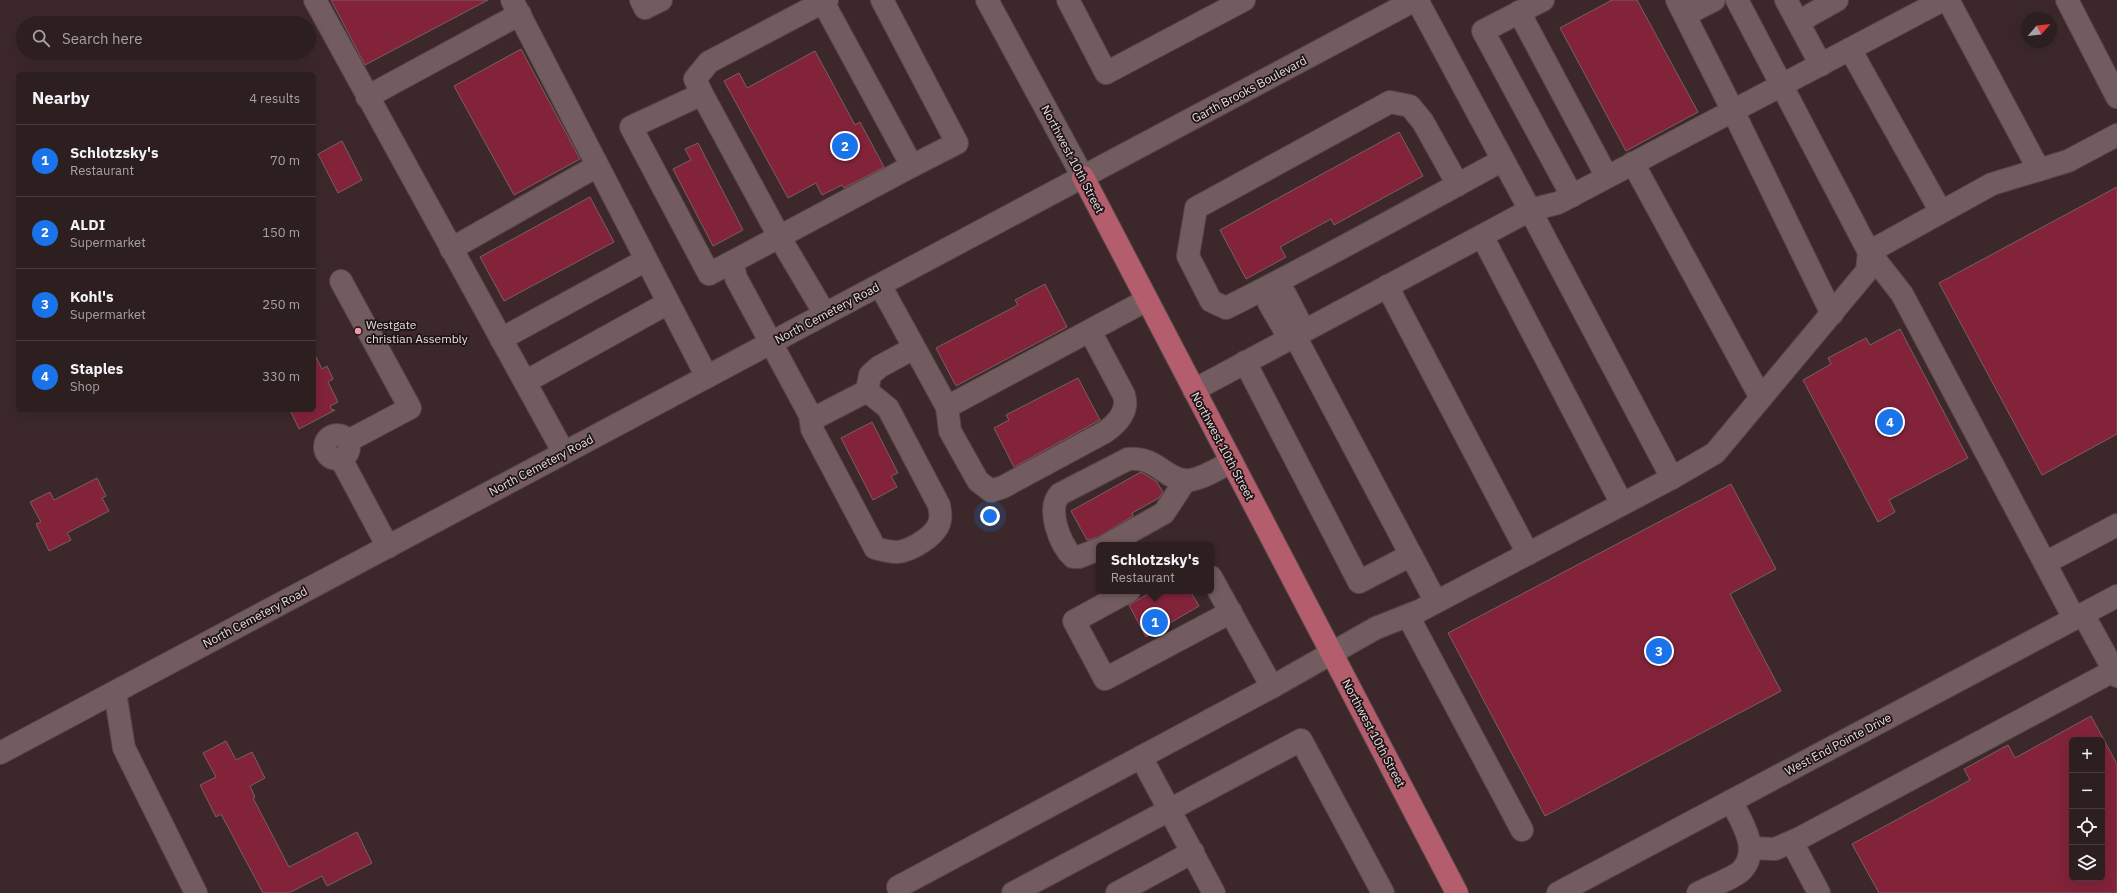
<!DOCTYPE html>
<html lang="en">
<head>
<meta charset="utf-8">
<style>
  :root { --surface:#2d1e20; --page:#392b2d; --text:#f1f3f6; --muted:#a7a2a5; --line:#483c3e; --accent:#1a73e8 }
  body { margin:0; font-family:"IBM Plex Sans",sans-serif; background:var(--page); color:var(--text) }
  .controls { position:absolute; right:12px; bottom:12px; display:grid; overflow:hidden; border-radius:6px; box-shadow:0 4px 16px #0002 }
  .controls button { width:36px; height:36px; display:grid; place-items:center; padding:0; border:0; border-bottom:1px solid var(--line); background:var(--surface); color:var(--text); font:20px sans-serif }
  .compass { position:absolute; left:2021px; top:12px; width:36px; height:36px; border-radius:50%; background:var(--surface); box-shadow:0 4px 16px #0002; rotate:62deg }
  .you { position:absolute; left:990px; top:516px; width:14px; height:14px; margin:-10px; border:3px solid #fff; border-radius:50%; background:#1a73e8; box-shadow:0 0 0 6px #1a73e833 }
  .badge { display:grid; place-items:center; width:26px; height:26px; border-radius:50%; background:var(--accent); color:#fff; font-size:13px; font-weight:700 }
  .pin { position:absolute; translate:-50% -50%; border:2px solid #fff; box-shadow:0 1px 4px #0006 }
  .popup { position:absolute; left:1096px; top:542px; width:118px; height:52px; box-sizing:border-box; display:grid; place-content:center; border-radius:6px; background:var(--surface); filter:drop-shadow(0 1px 3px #0005); font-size:13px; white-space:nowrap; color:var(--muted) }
  .popup b { font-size:15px; color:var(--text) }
  .popup::after { content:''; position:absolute; left:50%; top:100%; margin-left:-8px; border:8px solid transparent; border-top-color:var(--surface) }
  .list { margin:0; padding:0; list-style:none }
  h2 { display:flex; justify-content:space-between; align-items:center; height:52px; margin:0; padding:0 16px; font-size:17px }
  h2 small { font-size:13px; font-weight:400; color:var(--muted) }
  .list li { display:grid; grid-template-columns:26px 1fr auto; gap:12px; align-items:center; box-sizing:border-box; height:72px; padding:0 16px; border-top:1px solid var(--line) }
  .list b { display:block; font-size:15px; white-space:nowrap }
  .list p { margin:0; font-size:13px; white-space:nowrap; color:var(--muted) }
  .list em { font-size:13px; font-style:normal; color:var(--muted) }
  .icon { flex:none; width:22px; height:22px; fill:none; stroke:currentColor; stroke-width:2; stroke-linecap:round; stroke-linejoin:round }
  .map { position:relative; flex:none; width:2117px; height:893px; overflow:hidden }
  .search { position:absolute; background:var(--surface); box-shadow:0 4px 16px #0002; left:16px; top:16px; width:300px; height:44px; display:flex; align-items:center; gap:10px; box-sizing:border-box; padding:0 14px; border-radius:22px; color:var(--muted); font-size:15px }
  .panel { position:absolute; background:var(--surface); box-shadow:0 4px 16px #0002; left:16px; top:72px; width:300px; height:340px; border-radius:6px }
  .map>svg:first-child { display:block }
  .building { fill:#82233a; stroke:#776063; fill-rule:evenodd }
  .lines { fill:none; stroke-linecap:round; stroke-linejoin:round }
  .minor-casing { stroke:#564648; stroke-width:24 }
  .major-casing { stroke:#564648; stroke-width:24 }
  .minor { stroke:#735c5f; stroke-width:22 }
  .major { stroke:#b45d6d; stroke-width:22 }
  .poi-dot { fill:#f49aa6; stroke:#1d1415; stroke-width:1.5 }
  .labels { text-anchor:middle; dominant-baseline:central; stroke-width:3.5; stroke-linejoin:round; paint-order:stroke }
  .street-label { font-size:12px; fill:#ebdddf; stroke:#1d1415 }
  .poi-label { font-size:12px; fill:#ebdddf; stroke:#1d1415; text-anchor:start }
</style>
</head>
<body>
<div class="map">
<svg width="2117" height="893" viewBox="0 0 2117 893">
  <rect width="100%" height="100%" fill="#3c282b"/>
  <g class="building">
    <polygon points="331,0 488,0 365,65"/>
    <polygon points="1612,0 1637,0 1698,112 1626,151 1560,28"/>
    <polygon points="521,49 580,159 514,195 454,86"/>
    <polygon points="815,51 855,125 860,122 884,167 844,188 842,185 822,195 816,183 788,198 724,81 739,73 747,88"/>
    <polygon points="1399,132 1423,176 1334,225 1331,219 1280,247 1286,257 1246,279 1220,230"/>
    <polygon points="342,141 362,180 338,193 318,154"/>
    <polygon points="698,143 743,230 713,246 673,169 691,160 685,149"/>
    <polygon points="2117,187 2117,434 2042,475 1939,283"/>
    <polygon points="590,197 614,242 504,301 480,257"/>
    <polygon points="1045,284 1067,327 956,386 936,348 1018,305 1015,300"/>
    <polygon points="1900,329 1968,458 1889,500 1895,512 1878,522 1803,380 1831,364 1828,358 1866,338 1870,345"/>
    <polygon points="314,353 322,369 327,366 333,379 328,382 338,402 330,406 332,410 335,410 299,429 290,410 314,410"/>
    <polygon points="1078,378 1100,420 1014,467 994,428 1009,420 1006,415"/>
    <polygon points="872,422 898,473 891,476 897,487 873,500 841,438"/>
    <polygon points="1141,472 1156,481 1163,492 1159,498 1132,513 1133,516 1098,537 1087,540 1071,511"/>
    <polygon points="97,478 106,496 102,498 109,511 67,533 71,540 49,551 36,524 41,522 30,502 50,492 54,500"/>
    <polygon points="1731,484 1776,569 1730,594 1781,691 1545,816 1448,633"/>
    <polygon points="1153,591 1190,591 1199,606 1146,637 1129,605"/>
    <path d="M2091 716 2117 764V893H1879L1852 844 1970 780 1964 769 2008 745 2015 758ZM2072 740H2102V878H2072Z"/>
    <polygon points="226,741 236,760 252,752 265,778 250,786 255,797 253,798 289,867 357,832 372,863 327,886 322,876 289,893 263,893 221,814 216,817 200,785 216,777 203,753"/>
  </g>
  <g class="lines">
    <g class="minor-casing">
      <g id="minor">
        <polyline points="315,0 564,453"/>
        <polyline points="512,0 707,377"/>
        <polyline points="641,0 645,8 661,0"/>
        <polyline points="987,0 1083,177"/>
        <polyline points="1068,0 1106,73 1244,0"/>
        <polyline points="1417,0 1530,210 1558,203 1943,0"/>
        <polyline points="1543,0 1483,31 1572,196"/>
        <polyline points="1677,0 1733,111 1832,314"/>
        <polyline points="1737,0 1869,252 1992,184 2068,161 2117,135"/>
        <polyline points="1786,0 1821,65"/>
        <polyline points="1948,0 2039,170"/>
        <polyline points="2067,0 2117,97"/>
        <polyline points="823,2 912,166 957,143 882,0"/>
        <polyline points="1519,12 1607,177"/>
        <polyline points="1685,15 1714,0"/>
        <polyline points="1798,22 1837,0"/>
        <polyline points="1850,49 1941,212"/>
        <polyline points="702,94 780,238 825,314"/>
        <polyline points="367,97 520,14"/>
        <polyline points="1633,163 1761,398"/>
        <path d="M1458 185 1423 122 1410 106 1390 102 1196 208 1188 256 1211 301 1226 308C1320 261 1411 210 1503 160"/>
        <polyline points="1482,236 1622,504"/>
        <polyline points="451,249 597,166"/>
        <polyline points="1869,252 1902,294 2074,618"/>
        <polyline points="732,262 912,166"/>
        <polyline points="341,281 410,408 348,441"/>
        <polyline points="880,285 947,407 1147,300"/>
        <polygon points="1272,285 1285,294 1298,319 1295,336 1284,329 1269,303"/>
        <polyline points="1387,286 1528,554"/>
        <polyline points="1295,336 1411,555"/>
        <polyline points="501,339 646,260"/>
        <polyline points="1245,362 1359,582 1411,555 1436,602"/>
        <polyline points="525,382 668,303"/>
        <polyline points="1194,390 1530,210 1672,478"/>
        <polyline points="867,391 870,375 879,367 914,348"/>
        <path d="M947 407 950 431 978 481 991 491 1003 487 1105 432C1118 423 1129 411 1124 395L1090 331"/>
        <path d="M811 420 867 391 888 408 939 505C940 510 941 516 940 520 938 535 911 551 897 552 889 552 882 550 875 548L812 429 810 415 736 278 732 262 709 274 631 127 702 94 695 79 709 62 827 0"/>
        <circle cx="337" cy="447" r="12"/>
        <polyline points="341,459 388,547"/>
        <polyline points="1107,545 1164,513 1185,481"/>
        <path d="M1099 549 1079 557H1073C1060 545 1046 509 1060 494L1128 459C1156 456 1165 479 1185 480 1198 482 1220 467 1232 462"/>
        <polyline points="2045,563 2117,525"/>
        <polyline points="1211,577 1272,687 1376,628 1419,611 1672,478 1715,453 1867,271 1869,252"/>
        <polyline points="1129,591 1074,621 1105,679 1231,612"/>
        <polyline points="2083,614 2117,676"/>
        <polyline points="1408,616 1522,830"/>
        <polyline points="115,692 124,748 196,893"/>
        <polyline points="0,753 1415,0"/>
        <polyline points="1141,757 1214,893"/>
        <polyline points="1792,842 1819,893"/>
        <polyline points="1750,848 1775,849 1800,838 2117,669"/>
        <polyline points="898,887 1272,687"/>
        <polyline points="1013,893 1301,740 1383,893"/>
        <polyline points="1117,893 1193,852"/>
        <polyline points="1558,893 2117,596"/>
        <path d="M1698 893C1707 888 1736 877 1742 870 1761 849 1741 821 1731 801"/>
      </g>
    </g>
    <g class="major-casing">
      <polyline id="major" points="1083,177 1457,893"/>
    </g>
    <use href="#minor" class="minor"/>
    <use href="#major" class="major"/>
  </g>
  <circle class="poi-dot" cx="358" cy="331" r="4"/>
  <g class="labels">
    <g class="street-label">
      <text transform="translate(1249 89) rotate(-28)">Garth Brooks Boulevard</text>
      <text transform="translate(1073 159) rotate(62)">Northwest 10th Street</text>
      <text transform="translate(827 313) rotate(-28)">North Cemetery Road</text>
      <text transform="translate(1223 446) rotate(62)">Northwest 10th Street</text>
      <text transform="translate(541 465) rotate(-28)">North Cemetery Road</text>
      <text transform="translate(255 617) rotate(-28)">North Cemetery Road</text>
      <text transform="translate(1374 733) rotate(62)">Northwest 10th Street</text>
      <text transform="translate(1838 744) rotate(-28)">West End Pointe Drive</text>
    </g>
    <g class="poi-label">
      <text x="366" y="324">Westgate<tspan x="366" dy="14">christian Assembly</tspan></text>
    </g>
  </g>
</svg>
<div class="controls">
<button>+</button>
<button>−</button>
<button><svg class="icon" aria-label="locate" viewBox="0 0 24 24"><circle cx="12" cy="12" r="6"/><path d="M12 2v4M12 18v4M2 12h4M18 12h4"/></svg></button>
<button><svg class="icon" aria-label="layers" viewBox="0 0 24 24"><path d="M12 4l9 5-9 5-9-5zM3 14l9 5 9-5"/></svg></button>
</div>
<svg class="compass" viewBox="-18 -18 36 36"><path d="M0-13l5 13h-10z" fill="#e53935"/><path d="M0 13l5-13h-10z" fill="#a7a2a5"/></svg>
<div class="you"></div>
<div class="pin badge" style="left:1155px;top:622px">1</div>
<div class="popup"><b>Schlotzsky's</b>Restaurant</div>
<div class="pin badge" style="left:845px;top:146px">2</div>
<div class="pin badge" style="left:1659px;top:651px">3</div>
<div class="pin badge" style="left:1890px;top:422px">4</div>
<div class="search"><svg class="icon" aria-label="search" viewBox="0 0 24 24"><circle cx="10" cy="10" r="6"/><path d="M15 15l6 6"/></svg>Search here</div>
<section class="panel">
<h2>Nearby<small>4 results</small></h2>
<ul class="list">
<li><span class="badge">1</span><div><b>Schlotzsky's</b><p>Restaurant</p></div><em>70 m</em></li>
<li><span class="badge">2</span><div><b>ALDI</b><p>Supermarket</p></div><em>150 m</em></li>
<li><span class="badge">3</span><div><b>Kohl's</b><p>Supermarket</p></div><em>250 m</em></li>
<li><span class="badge">4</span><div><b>Staples</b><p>Shop</p></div><em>330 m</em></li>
</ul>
</section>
</div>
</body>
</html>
